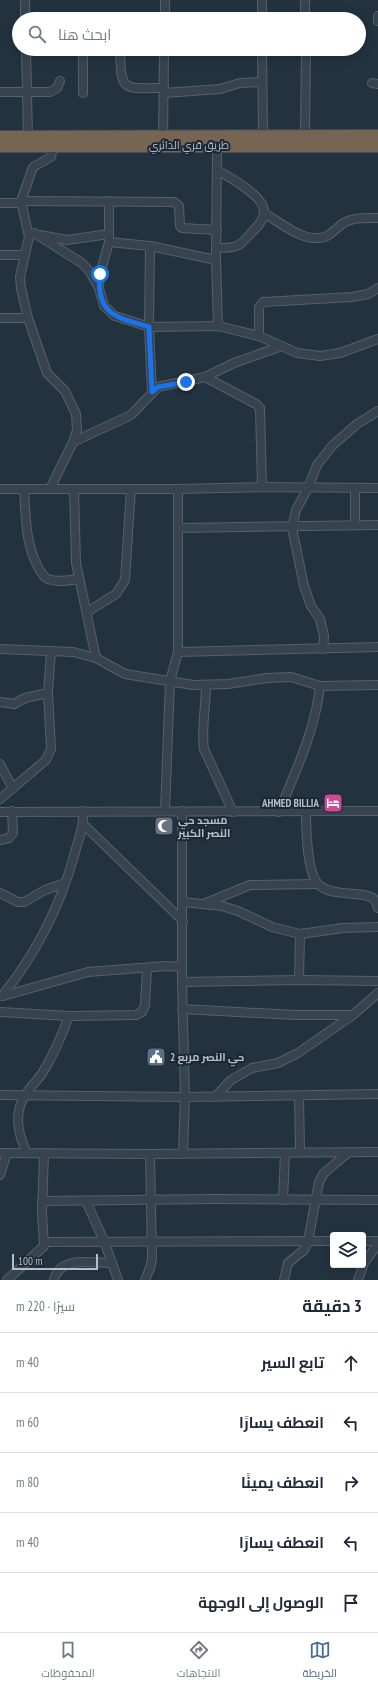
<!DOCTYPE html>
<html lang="ar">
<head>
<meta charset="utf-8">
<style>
  :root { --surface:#fff; --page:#f6f6f7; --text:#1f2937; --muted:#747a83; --line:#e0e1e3; --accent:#4c6c91 }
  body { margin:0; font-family:"PT Sans Narrow",Cairo,sans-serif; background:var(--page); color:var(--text); direction:rtl }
  .controls { position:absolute; right:12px; bottom:12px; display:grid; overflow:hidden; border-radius:4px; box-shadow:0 2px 10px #0003 }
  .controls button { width:36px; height:36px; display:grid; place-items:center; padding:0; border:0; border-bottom:1px solid var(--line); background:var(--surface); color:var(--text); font:20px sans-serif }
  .scale { position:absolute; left:12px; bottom:10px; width:86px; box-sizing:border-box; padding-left:4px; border:2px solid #b3beca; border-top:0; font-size:11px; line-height:14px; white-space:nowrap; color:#b3beca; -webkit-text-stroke:3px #1c2834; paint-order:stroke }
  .stop { position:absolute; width:12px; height:12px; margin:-9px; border:3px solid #1a73e8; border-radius:50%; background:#fff }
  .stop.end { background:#1a73e8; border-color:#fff; box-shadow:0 1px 4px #0008 }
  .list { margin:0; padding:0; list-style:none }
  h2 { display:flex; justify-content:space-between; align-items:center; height:52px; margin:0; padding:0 16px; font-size:17px }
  h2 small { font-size:13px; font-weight:400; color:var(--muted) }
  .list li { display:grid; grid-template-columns:26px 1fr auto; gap:12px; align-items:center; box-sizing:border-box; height:60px; padding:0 16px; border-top:1px solid var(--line) }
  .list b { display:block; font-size:15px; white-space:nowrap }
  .list em { font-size:13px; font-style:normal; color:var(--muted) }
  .icon { flex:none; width:22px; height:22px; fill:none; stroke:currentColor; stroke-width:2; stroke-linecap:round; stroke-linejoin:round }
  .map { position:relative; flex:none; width:378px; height:1280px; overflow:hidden; direction:ltr }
  .search { position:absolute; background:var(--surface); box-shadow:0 2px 10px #0003; left:12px; right:12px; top:12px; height:44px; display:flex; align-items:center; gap:10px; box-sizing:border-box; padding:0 14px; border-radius:22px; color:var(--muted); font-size:15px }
  .sheet { height:352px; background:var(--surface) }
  nav { display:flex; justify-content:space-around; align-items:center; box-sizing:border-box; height:56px; border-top:1px solid var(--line); background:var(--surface); font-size:11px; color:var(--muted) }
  nav a { display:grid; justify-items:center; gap:2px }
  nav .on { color:var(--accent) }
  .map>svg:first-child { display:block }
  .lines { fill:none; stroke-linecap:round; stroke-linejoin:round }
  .minor-casing { stroke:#55616d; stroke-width:10 }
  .highway-casing { stroke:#424e5a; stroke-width:14 }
  .minor { stroke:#37434f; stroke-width:8 }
  .highway { stroke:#766553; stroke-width:12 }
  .route { stroke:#1a73e8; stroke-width:5 }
  .labels { text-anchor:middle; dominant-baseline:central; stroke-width:4; stroke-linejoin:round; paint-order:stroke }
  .street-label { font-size:11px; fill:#b3beca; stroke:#1c2834 }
  .poi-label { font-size:11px; font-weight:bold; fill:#b3beca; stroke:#1c2834; text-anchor:start }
</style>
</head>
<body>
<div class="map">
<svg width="378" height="1280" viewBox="0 0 378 1280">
  <rect width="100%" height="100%" fill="#22323f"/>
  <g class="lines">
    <g class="minor-casing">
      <g id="minor">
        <polyline points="25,0 25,19"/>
        <polyline points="305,0 305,19"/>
        <polyline points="378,16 378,21"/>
        <polyline points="165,19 165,0"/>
        <polyline points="262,19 262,0"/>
        <polyline points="26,49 28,137"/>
        <polyline points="83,49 83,93"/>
        <path d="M120 49C121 93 122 88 164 88"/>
        <polyline points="262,49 263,136"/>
        <polyline points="372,83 378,84"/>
        <polyline points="0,92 50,92 57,88 60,81"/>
        <polyline points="164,93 220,89 240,83 262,82"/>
        <polyline points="305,136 306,49"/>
        <polyline points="163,141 164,49"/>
        <polyline points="217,145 216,260 218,326"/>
        <polyline points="21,201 174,202 179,206 180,226 182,228 217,230"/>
        <polyline points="0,203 21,203"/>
        <path d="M264 213C281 223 306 245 327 236 332 233 337 228 342 224 352 217 366 218 378 218"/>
        <polyline points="34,233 82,263 90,272 99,288 104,306 115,316 131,321 149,327 218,326 259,336 297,353 320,356 340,353 378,339"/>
        <polyline points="40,235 67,240 109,234"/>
        <polyline points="109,242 150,246 216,260"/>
        <polyline points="150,246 149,327 152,392"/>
        <path d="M216 248C235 248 239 248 251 233 256 228 264 221 264 212 265 196 229 177 217 170"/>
        <polyline points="0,255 24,255"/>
        <polyline points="99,287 100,274 109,242 109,201"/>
        <polyline points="0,318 28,318"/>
        <polyline points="259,336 259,307 263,302 352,297 368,294 378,288"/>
        <polyline points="205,377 256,404 260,408 262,487"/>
        <polyline points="73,442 131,415 158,387 205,377 234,363 282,346"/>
        <polyline points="355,488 355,525"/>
        <polyline points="0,489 178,489 262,487 378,488"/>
        <path d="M24 489C26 516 25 543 38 567 41 572 43 577 48 579 57 583 70 580 79 579"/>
        <polyline points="50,489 73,442 77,430 76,414 65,391 47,373 28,318 21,288 20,277 29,237 21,201 33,167 51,157 53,146"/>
        <polyline points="74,489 76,563 96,658"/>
        <polyline points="178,528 378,525"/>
        <polyline points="87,612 116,594 125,580 131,489"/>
        <polyline points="0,649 73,652 96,658 125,674 193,685 228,684 267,678 291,677 320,686 378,685"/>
        <polyline points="323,649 324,636 320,619 311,606 304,586 292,528 296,510 308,488 317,465 332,446 357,424 378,411"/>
        <polyline points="178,652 378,647"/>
        <path d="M206 686C206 705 201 731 204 749L233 812"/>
        <polyline points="0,702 14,704 25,698 48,693"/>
        <polyline points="0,764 12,787"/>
        <polyline points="0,799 46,760 51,749 48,693 51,651"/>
        <polyline points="165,811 170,681 178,652 178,489"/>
        <polyline points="182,811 182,982 185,1097 183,1154"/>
        <path d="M306 811C306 828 307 872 318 884 331 898 365 890 374 899 376 901 377 905 378 908"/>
        <polyline points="0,812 378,811"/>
        <path d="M279 812C296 770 315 731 320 686"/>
        <polyline points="84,825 183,921"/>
        <polyline points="0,840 9,838 13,833 12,811"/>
        <polyline points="0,893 18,902 24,902 45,890 65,883"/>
        <polyline points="183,902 222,906 238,911 272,927 300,934 343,928 378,927"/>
        <polyline points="206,903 250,885 318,884"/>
        <polyline points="299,980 300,934"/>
        <polyline points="182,982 299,980 378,981"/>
        <path d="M2 996C35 955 60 906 74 856 78 840 84 828 83 811"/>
        <polyline points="3,996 88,972 166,966 182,967"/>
        <polyline points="182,1009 295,1015 352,1015"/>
        <polyline points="0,1012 69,1016 136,1015 142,1012 145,1005 147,969"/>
        <polyline points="0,1095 185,1097 378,1094"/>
        <polyline points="299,1096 300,1152"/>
        <polyline points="215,1097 231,1080 252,1068 278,1063 298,1053 353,1015 378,993"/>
        <polyline points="0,1153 150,1154 378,1152"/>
        <path d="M27 1153C18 1135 13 1112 26 1094 31 1086 38 1080 43 1072 54 1054 62 1035 69 1016"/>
        <polyline points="0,1175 7,1153"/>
        <polyline points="283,1200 285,1153"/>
        <polyline points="42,1201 214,1199 378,1200"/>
        <polyline points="86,1201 104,1241 118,1280"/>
        <polyline points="363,1241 378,1241"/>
        <polyline points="44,1242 333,1241"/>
        <polyline points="7,1280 44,1246 42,1213 44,1153"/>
        <path d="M54 1280C60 1255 92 1263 112 1263"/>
        <polyline points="145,1280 150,1268 152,1259 150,1154"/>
        <polyline points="284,1280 288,1263 304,1250 308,1241 319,1182 324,1173 349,1152"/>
        <polyline points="358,1280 364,1263 378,1244"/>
      </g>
    </g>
    <g class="highway-casing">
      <g id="highway">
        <polyline points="0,137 378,136"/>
        <polyline points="0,146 378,146"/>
      </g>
    </g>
    <use href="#minor" class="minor"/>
    <use href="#highway" class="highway"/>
  </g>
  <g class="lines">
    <path class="route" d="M100 274C96 315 116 317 149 327L152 392 158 387 186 382"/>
  </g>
  <defs>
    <g id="hotel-square" transform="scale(1)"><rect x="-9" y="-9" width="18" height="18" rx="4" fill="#d1479c" stroke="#1c2834"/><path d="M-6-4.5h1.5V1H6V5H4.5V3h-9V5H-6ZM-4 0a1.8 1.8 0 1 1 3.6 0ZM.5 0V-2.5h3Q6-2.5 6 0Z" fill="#fff"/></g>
    <g id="mosque-square" transform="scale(1)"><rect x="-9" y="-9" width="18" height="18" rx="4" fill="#6b7280" stroke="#1c2834"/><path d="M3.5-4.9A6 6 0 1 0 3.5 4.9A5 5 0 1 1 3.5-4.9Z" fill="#fff"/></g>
    <g id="civic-square" transform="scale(1)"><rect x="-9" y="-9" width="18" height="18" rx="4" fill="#5c6f8a" stroke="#1c2834"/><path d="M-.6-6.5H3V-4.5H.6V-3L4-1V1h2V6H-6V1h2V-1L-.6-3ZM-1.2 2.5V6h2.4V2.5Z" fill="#fff"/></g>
  </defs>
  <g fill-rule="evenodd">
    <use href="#hotel-square" x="333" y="803"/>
    <use href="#mosque-square" x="164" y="826"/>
    <use href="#civic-square" x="156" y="1057"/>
  </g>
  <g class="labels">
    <g class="street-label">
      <text x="189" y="145">طريق قري الدائري</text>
    </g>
    <g class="poi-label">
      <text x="319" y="803" text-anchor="end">AHMED BILLIA</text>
      <text x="178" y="820">مسجد حي<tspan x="178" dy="13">النصر الكبير</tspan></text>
      <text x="170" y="1057">حي النصر مربع 2</text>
    </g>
  </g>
</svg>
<div class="controls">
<button><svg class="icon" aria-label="layers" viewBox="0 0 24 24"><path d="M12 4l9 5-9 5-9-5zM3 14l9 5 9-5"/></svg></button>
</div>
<div class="scale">100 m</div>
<div class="stop" style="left:100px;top:274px"></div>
<div class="stop end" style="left:186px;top:382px"></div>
<div class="search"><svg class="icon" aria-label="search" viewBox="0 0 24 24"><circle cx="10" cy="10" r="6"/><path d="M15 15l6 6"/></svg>ابحث هنا</div>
</div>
<section class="sheet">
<h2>3 دقيقة<small>سيرًا · 220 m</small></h2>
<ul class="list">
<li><svg class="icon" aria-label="ahead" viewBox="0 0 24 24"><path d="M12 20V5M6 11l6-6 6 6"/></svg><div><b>تابع السير</b></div><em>40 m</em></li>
<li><svg class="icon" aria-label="left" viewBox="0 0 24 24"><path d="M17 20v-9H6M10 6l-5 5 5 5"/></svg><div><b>انعطف يسارًا</b></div><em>60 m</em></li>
<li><svg class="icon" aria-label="right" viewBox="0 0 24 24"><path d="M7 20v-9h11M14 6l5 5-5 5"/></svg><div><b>انعطف يمينًا</b></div><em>80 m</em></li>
<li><svg class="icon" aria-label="left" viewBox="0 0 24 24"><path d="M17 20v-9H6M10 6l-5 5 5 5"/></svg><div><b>انعطف يسارًا</b></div><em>40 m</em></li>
<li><svg class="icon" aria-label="arrive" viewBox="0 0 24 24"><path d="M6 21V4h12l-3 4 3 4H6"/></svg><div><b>الوصول إلى الوجهة</b></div></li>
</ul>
</section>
<nav>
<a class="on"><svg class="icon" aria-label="map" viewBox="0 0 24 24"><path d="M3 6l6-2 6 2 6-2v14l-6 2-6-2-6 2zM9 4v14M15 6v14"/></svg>الخريطة</a>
<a><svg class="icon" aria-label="directions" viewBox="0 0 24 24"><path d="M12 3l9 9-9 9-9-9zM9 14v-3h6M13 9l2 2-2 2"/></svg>الاتجاهات</a>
<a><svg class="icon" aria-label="saved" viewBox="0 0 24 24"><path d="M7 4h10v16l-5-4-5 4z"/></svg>المحفوظات</a>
</nav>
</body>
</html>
